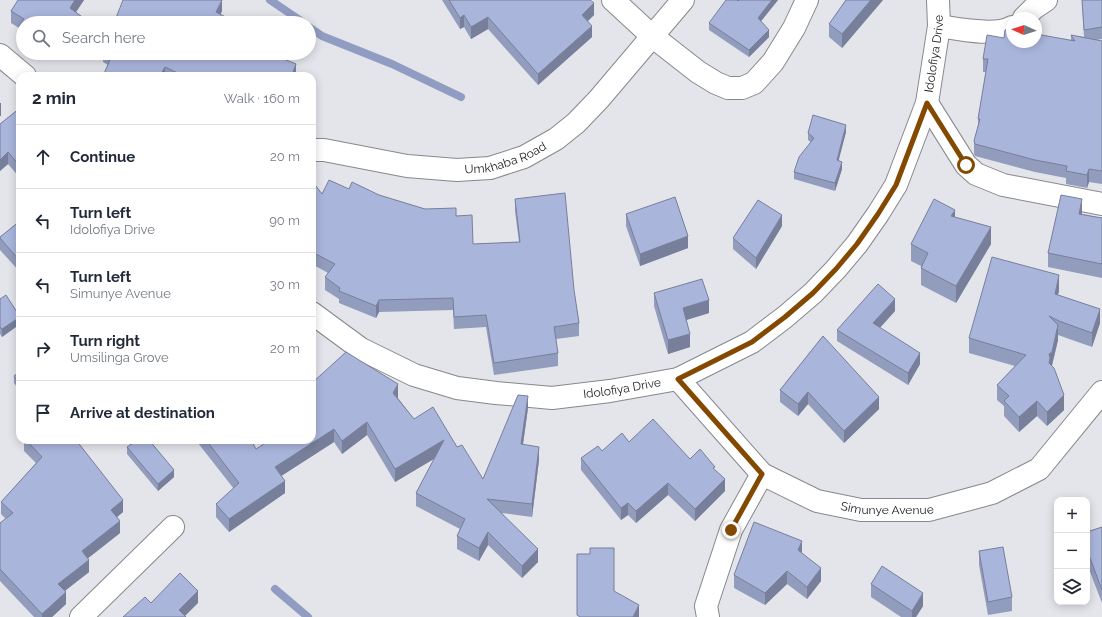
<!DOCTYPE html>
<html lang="en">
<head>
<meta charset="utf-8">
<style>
  :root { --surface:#fff; --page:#f2f2f3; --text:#1f2937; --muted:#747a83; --line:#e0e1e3 }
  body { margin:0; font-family:Raleway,sans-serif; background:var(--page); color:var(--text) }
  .controls { position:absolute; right:12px; bottom:12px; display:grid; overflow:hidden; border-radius:8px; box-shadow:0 2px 10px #0003 }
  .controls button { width:36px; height:36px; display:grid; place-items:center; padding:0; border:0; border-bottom:1px solid var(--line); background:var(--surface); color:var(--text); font:20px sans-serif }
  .compass { position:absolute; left:1006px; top:12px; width:36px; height:36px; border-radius:50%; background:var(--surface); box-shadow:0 2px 10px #0003; rotate:273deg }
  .stop { position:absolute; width:12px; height:12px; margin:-9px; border:3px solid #844900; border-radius:50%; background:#fff }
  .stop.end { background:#844900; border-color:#fff; box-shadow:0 1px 4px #0008 }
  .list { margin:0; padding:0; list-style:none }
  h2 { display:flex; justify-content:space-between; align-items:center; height:52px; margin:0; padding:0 16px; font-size:17px }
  h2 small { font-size:13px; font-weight:400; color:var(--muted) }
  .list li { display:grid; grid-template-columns:26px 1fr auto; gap:12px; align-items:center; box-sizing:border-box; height:64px; padding:0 16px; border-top:1px solid var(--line) }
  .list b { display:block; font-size:15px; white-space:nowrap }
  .list p { margin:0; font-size:13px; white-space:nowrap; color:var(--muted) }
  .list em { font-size:13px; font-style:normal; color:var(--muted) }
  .icon { flex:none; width:22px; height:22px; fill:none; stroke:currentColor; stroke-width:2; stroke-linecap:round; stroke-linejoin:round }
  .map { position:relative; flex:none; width:1102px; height:617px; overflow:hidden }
  .search { position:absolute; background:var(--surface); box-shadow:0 2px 10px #0003; left:16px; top:16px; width:300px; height:44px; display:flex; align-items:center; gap:10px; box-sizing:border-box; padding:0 14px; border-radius:22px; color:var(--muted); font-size:15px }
  .panel { position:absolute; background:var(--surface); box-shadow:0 2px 10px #0003; left:16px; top:72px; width:300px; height:372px; border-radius:12px }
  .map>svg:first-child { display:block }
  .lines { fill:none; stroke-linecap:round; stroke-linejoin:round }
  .stream { stroke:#919cc2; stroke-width:8 }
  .minor-casing { stroke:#86888d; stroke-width:24 }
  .minor { stroke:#fff; stroke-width:22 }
  .wall { fill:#929cbd }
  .shaded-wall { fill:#777f9a }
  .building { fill:#aab5dc; stroke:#777f9a }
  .route { stroke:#844900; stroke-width:5 }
  .labels { text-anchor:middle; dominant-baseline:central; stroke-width:3; stroke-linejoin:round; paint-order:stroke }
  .street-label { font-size:12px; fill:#202123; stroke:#f0f2f8 }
</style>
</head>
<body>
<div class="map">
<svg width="1102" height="617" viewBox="0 0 1102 617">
  <rect width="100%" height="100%" fill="#e3e5eb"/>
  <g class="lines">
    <g class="stream">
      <polyline points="270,0 304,23"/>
      <polyline points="309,27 322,36 392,64 461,97"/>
      <polyline points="275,589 308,617"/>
    </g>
    <g class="minor-casing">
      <g id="minor">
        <polyline points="613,0 652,36 698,72 716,83 728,88 742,88 754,83 773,62 794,28 807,0"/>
        <polyline points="1024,18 1034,8 1046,0"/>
        <path d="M939 26C958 29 996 37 1012 27"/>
        <polyline points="0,55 25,76"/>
        <polyline points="927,103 966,165 976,174 1003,185 1102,204"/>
        <path id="s1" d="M312 150H324L407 166 457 170 490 168 524 157 556 139 576 123 599 99 683 0"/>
        <path id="s2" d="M312 313 361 349 414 375 457 388 496 393 552 398 610 391 678 379 752 342 785 317 813 293 836 269 857 244 878 214 896 185 927 103 939 26 938 0"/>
        <path id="s3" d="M678 379 762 474 817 501 861 510H929L992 493 1039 469 1102 392"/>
        <polyline points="81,617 173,527"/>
        <polyline points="708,617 706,606 731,530 762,474"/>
      </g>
    </g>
    <use href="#minor" class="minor"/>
  </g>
  <g class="wall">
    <polygon points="18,0 84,0 76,12 89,23 23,23 23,41 19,39 19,28 11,23 11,11"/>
    <polygon points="442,0 590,0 594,15 587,21 592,37 538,85 488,29 471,39 464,27 460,29"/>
    <polygon points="778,0 761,21 769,37 749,57 709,30 709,23 738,1"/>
    <polygon points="846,0 883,0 842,48 829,37 829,24"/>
    <polygon points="1082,0 1102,0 1102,39 1096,40 1102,41 1102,184 1089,182 1087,188 1066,184 1066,178 1035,172 975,156 974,154 974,141 978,125 978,119 986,72 983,72 983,59 1004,38 1071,40 1071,35 1084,37"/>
    <polygon points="103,53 269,53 296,73 304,76 103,76 108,65 103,62"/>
    <polygon points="20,108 20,178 8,164 0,171 0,124"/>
    <polygon points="846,132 838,160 842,169 835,191 794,179 794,172 811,142 808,140 808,133"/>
    <polygon points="312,181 322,194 349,189 379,195 425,209 456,216 473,244 519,242 515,211 515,199 574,290 579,323 579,336 556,339 558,353 558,366 494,375 486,327 454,329 453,310 379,312 376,318 339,303 339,299 325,290 325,277 328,273 312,264"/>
    <polygon points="1082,213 1082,214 1102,218 1102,278 1048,267 1048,253"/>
    <polygon points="626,214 688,248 640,266 626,226"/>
    <polygon points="955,217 991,244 956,303 921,285 921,266 911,261 911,244"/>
    <polygon points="20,221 20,272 0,250 0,237"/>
    <polygon points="782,226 756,269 733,249 733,238"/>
    <polygon points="1059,290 1058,295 1100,323 1092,347 1058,335 1058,340 1052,366 1064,410 1047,426 1037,416 1019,432 1004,416 1004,406 997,400 997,385 1015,366 969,353 969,338"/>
    <polygon points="654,293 709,313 686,320 690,347 668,354 654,306"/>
    <polygon points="0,299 20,316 20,324 2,337 0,334"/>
    <polygon points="895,311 880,328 920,364 908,385 837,341 837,330"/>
    <polygon points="823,336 879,409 844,443 808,404 798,416 780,402 780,390"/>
    <polygon points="20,371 20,391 14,383 14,376"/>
    <polygon points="312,383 398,397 398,398 414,419 457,447 483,479 528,408 523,445 539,460 532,517 502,513 538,562 522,578 488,545 479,561 457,549 457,536 460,529 416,506 416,493 435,458 395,482 367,435 342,454 334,442 281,476 285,493 229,532 216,517 216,504 234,489 198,443 198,440 251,440 256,449 312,440"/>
    <polygon points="24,440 76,440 123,512 117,517 120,533 88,558 89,572 65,591 66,604 52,617 34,617 0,581 0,523 6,519 1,514 1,502 36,463 24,451"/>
    <polygon points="629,442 690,459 715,470 725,491 695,521 668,495 636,523 628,515 621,520 581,470 581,458"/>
    <polygon points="127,447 174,477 158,491 127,454"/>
    <polygon points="1102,527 1102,603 1087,564 1087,532"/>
    <polygon points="979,551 1012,597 1012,611 988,615 979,565"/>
    <polygon points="802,554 821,581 807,599 787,584 765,605 734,588 734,575"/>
    <polygon points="871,584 923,606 916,617 901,617 871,597"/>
  </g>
  <g class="shaded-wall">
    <polygon points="75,0 84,0 70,21 70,8"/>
    <polygon points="222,0 222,11 217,23 216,12"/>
    <polygon points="772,0 778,0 758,25 758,18"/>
    <polygon points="871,0 883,0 842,48 842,34"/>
    <polygon points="594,3 594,15 582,27 582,15"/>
    <polygon points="464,15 464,27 460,29 460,18"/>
    <polygon points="488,17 488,29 471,39 471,27"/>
    <polygon points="592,26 592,37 538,85 538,74"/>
    <polygon points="769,30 769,37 749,57 749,50"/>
    <polygon points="296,64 296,76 293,72"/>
    <polygon points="165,67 165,76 160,76"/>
    <rect x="0" y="103" width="1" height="13"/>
    <polygon points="846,125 846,132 837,167 837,160"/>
    <polygon points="8,152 8,164 0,171 0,160"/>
    <polygon points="842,162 842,169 835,191 835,183"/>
    <polygon points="1089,169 1089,182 1087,188 1087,175"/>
    <polygon points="1082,199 1082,213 1079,227 1079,214"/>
    <polygon points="955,210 955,227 951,216"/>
    <polygon points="782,215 782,226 756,269 756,258"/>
    <polygon points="991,227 991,244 956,303 956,286"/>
    <polygon points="688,236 688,248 640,266 640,254"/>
    <polygon points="1059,275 1059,290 1055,309 1055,294"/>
    <polygon points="895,299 895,311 873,335 873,323"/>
    <polygon points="379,300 379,312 376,318 376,306"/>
    <polygon points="709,300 709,313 683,321 683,308"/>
    <polygon points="1100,309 1100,323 1092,347 1092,333"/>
    <polygon points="20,317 20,324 2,337 2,329"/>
    <polygon points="1058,325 1058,340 1050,373 1049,354"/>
    <polygon points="690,334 690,347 668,354 668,340"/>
    <polygon points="920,353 920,364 908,385 908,373"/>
    <polygon points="398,384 398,397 393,406 393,393"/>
    <polygon points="808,392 808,404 798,416 798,404"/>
    <polygon points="1064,395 1064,410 1047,426 1047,412"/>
    <polygon points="528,396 528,408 521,457 521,444"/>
    <polygon points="879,397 879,409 844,443 844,431"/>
    <polygon points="1037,401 1037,416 1019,432 1019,417"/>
    <polygon points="367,422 367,435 342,454 342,441"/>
    <polygon points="334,429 334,442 275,480 275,467"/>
    <polygon points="444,440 444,453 395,482 395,469"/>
    <polygon points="539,447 539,460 532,517 532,504"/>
    <polygon points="174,470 174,477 158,491 158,484"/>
    <polygon points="725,479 725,491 695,521 695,509"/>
    <polygon points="285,481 285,493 229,532 229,519"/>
    <polygon points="668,483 668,495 636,523 636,511"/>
    <polygon points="123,500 123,512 111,522 111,510"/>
    <polygon points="628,503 628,515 621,520 621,508"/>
    <polygon points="120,521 120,533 82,563 82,551"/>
    <polygon points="488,532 488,545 479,561 479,548"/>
    <polygon points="802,541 802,554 798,550"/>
    <polygon points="538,549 538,562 522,578 522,566"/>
    <polygon points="89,560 89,572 58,596 58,584"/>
    <polygon points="821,568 821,581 807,599 807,587"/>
    <polygon points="787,571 787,584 765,605 765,593"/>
    <polygon points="198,591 198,603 184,617 179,610"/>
    <polygon points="66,592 66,604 52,617 42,617 42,614"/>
    <polygon points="923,593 923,606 916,617 912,617 912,611"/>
    <polygon points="639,605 639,617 633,617"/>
  </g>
  <g class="building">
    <polygon points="18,0 75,0 70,8 89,22 88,23 23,23 23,28 19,26 24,19 11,11"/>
    <polygon points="123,0 222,0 216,12 237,23 114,23"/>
    <polygon points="449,0 590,0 594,3 582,15 592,26 538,74 488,17 471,27 464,15 460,18"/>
    <polygon points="726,0 737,0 738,1 739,0 772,0 758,18 769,30 749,50 709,23"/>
    <polygon points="846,0 871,0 842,34 829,24"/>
    <polygon points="1082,0 1102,0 1102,27 1084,30"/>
    <polygon points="1007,29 1012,30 1012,42 1036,42 1036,34 1075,41 1071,35 1102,41 1102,171 1089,169 1087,175 1066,171 1067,166 1035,160 975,144 974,141 980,119 978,119 988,59 983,59 987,35 1004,38 1005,30"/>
    <polygon points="109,53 269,53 296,64 293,72 304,76 184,76 165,67 160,76 103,76 112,55"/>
    <polygon points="20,108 20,166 8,152 0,160 0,124"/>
    <polygon points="813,115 846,125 837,160 842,162 835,183 794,172 799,157 814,138 808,133"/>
    <polygon points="329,180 349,189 352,182 379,195 425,209 456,208 456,216 472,215 473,244 520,242 515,199 565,193 574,290 579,323 554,327 558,353 494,363 486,315 454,317 453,298 379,300 376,306 339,291 340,288 325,277 335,264 312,252 312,181 322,194"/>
    <polygon points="1061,195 1082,199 1079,214 1102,218 1102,264 1048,253"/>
    <polygon points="675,197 688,236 640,254 626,214"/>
    <polygon points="934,199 955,210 951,216 991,227 956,286 921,268 928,253 911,244"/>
    <polygon points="758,200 782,215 756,258 733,238"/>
    <polygon points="20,221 20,261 0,238 0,237"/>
    <polygon points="992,257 1059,275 1055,294 1100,309 1092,333 1059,321 1049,316 1058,325 1052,352 1049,354 1050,358 1049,363 1054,368 1064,395 1047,412 1037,401 1019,417 1004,401 1009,396 997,385 1026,355 969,338"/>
    <polygon points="702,279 709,300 683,308 690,334 668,340 654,293"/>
    <polygon points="878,284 895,299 873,323 920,353 908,373 837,330"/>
    <polygon points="6,295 20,317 2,329 0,327 0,299"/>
    <polygon points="823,336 879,397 844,431 808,392 798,404 780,390"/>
    <polygon points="346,352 398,384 393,393 414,419 433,407 457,447 462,445 483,479 518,395 528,396 521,444 539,447 532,504 487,499 538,549 522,566 488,532 479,548 457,536 465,519 416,493 444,440 395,469 367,422 342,441 334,429 275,467 285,481 229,519 216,504 239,483 206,440 251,440 256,449 270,440 312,440 312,383"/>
    <polygon points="20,371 20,384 14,376"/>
    <polygon points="653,419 690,459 700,449 715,467 713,468 725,479 695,509 668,483 636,511 628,503 621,508 581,458 598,446 602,451 622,433 629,442"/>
    <polygon points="26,440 76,440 123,500 111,510 120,521 82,551 89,560 58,584 66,592 42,614 0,569 0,523 13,513 1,502 42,457"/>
    <polygon points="137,440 149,440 174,470 158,484 127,447"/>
    <polygon points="754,522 802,541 798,550 821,568 807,587 787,571 765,593 734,575"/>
    <polygon points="1102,527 1102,590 1087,550 1087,532"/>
    <polygon points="1003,547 1012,597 988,602 979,551"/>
    <polygon points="590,548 614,548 614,591 639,605 633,617 580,617 577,615 577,554 590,554"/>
    <polygon points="882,566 923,593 912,611 871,584"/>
    <polygon points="180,573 198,591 179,610 186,617 123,617 145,597 151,603"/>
  </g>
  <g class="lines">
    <polyline class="route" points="731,530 762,474 678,379 752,342 785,317 813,293 836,269 857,244 878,214 896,185 927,103 966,165"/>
  </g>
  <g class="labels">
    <g class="street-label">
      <text stroke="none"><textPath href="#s2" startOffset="823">Idolofiya Drive</textPath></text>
      <text stroke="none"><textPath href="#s1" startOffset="197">Umkhaba Road</textPath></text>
      <text stroke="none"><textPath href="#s2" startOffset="331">Idolofiya Drive</textPath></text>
      <text stroke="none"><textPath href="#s3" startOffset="259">Simunye Avenue</textPath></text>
    </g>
  </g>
</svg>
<div class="controls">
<button>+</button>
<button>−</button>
<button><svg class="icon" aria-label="layers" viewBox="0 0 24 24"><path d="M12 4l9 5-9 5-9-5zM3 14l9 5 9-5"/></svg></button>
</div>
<svg class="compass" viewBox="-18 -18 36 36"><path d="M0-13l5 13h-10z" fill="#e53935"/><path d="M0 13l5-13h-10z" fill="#747a83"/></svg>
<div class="stop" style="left:966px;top:165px"></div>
<div class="stop end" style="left:731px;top:530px"></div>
<div class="search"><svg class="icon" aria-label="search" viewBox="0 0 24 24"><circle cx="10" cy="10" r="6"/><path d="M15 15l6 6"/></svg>Search here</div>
<section class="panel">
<h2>2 min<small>Walk · 160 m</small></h2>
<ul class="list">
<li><svg class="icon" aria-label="ahead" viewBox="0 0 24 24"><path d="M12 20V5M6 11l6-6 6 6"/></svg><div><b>Continue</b></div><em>20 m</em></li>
<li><svg class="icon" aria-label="left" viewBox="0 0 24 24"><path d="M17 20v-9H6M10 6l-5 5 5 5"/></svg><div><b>Turn left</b><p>Idolofiya Drive</p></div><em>90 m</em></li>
<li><svg class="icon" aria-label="left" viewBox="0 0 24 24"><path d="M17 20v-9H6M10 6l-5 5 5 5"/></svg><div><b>Turn left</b><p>Simunye Avenue</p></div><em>30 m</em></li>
<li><svg class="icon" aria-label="right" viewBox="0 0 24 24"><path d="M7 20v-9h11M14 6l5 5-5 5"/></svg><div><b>Turn right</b><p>Umsilinga Grove</p></div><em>20 m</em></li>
<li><svg class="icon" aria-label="arrive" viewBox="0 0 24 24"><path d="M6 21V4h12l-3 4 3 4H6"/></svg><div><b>Arrive at destination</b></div></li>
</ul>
</section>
</div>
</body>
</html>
